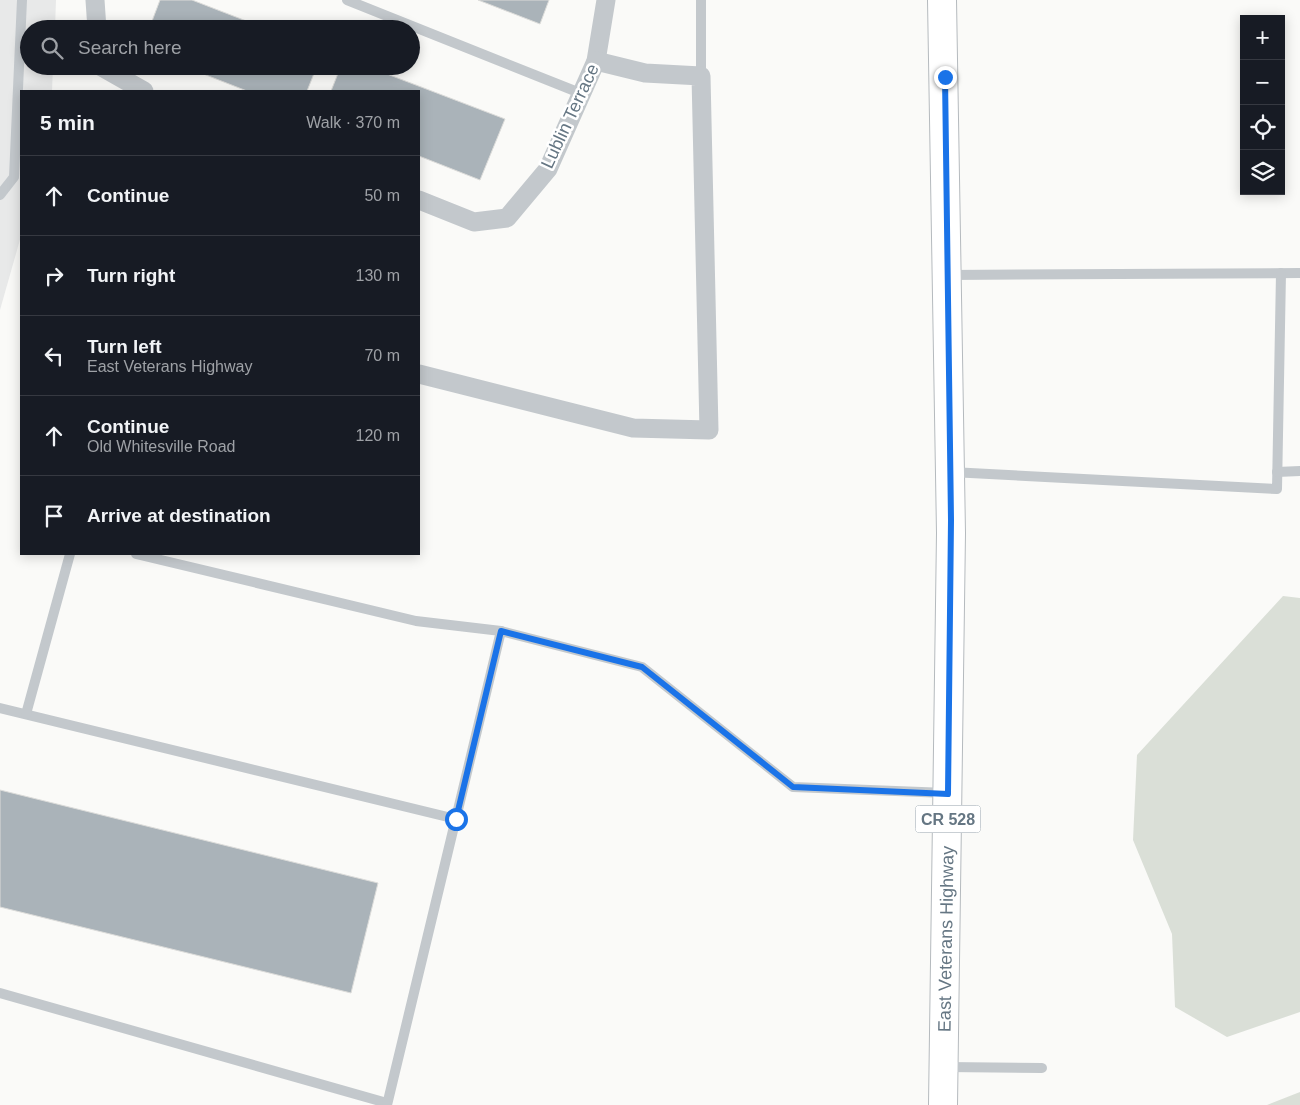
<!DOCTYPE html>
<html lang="en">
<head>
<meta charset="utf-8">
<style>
  :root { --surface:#171b24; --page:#242831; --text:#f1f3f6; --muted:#9ea1a6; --line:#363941 }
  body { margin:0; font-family:Arial,sans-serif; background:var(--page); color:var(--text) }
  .controls { position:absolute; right:15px; top:15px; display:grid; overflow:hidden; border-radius:0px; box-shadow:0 2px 12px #0003 }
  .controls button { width:45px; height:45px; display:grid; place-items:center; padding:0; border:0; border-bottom:1px solid var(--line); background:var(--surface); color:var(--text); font:25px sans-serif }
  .stop { position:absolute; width:15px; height:15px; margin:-11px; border:4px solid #1a73e8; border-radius:50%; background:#fff }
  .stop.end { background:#1a73e8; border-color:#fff; box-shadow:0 1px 5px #0008 }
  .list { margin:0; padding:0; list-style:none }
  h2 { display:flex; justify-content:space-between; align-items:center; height:65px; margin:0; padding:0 20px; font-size:21px }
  h2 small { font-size:16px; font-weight:400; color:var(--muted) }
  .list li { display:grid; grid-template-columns:32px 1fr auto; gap:15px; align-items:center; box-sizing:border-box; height:80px; padding:0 20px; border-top:1px solid var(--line) }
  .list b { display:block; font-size:19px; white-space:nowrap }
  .list p { margin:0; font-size:16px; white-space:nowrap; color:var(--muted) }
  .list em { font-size:16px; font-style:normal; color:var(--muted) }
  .icon { flex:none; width:28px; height:28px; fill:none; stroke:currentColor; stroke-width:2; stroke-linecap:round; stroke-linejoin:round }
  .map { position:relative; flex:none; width:1300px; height:1105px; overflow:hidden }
  .search { position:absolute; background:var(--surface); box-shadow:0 2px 12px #0003; left:20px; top:20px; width:400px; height:55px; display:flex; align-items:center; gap:12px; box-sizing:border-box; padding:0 18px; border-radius:28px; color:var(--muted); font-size:19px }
  .panel { position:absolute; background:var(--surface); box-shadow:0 2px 12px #0003; left:20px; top:90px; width:400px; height:465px; border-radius:0px }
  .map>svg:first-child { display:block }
  .built { fill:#e8e9e9 }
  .green { fill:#dadfd7 }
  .building { fill:#aab3b9; stroke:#dcdcda }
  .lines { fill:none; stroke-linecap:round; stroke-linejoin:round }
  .primary-casing { stroke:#b5babe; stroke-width:30 }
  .service { stroke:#c3c8cc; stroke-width:10 }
  .minor { stroke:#c3c8cc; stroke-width:19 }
  .primary { stroke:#fff; stroke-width:28 }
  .route { stroke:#1a73e8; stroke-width:6 }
  .labels { text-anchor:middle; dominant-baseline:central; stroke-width:5; stroke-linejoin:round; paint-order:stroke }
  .shield { fill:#fff; stroke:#939fa8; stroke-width:1 }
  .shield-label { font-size:16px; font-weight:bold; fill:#657683 }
  .street-label { font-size:18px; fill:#657683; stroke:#fff }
</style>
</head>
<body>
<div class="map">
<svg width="1300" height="1105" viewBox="0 0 1300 1105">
  <rect width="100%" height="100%" fill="#fafaf8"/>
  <polygon class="built" points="0,0 56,0 55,29 29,29 29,66 53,66 52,91 21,91 21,236 0,310"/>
  <g class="green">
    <polygon points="1283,596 1300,598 1300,1012 1227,1037 1175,1007 1172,934 1133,840 1137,755"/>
    <polygon points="1300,1092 1300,1105 1267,1105"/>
  </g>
  <g class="building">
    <polygon points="160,0 192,0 267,29 149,29"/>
    <polygon points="478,0 549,0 540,24"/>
    <polygon points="183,66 317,66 307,91 247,91"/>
    <polygon points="341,66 366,66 505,119 480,180 419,156 419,91 331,91"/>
    <polygon points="0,790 378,883 351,993 0,907"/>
  </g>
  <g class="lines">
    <g class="primary-casing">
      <polyline id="primary" points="942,0 951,533 943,1105"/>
    </g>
    <g class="service">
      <polyline points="347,0 580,93"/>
      <polyline points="701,0 701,76"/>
      <polyline points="0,195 14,177 22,0"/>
      <polyline points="949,275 1300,273"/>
      <polyline points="951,472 1277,489 1281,273"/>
      <polyline points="1277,472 1300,471"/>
      <polyline points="136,554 416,621 501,631"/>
      <polyline points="0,708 456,819"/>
      <polyline points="26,714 70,554"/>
      <polyline points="0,993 387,1103"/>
      <polyline points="945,1067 1042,1068"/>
      <polyline points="387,1105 501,631 642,667 793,787 947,793"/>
    </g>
    <g class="minor">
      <polyline points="95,0 97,29"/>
      <polyline points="100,66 144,91"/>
      <polyline points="419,200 474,222 507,218 548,169 596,61 606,0"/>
      <polyline points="419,374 633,428 709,430 701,76 645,73 596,61"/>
    </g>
    <use href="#primary" class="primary"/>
  </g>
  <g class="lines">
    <polyline class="route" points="456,819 501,631 642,667 793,787 948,794 951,520 945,77"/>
  </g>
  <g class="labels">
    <rect class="shield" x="915.5" y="805.5" width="65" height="27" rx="4"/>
    <g class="shield-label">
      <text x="948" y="819">CR 528</text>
    </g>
    <g class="street-label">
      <text transform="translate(570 116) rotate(-65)">Lublin Terrace</text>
      <text transform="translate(946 939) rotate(-89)">East Veterans Highway</text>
    </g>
  </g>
</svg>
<div class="controls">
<button>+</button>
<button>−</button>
<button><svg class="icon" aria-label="locate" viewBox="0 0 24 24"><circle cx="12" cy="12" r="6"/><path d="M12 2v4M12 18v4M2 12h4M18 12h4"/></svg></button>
<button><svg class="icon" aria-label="layers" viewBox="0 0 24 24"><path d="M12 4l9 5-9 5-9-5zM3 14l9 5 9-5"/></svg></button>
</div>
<div class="stop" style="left:456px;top:819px"></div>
<div class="stop end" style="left:945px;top:77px"></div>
<div class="search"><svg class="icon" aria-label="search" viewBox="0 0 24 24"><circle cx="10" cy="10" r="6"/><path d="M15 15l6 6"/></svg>Search here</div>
<section class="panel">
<h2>5 min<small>Walk · 370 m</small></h2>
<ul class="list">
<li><svg class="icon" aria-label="ahead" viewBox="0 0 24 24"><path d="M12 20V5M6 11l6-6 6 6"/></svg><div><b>Continue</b></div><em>50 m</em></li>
<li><svg class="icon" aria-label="right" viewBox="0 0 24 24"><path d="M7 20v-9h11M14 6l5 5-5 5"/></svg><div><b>Turn right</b></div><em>130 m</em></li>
<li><svg class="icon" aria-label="left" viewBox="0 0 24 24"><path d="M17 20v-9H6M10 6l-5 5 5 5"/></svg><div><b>Turn left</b><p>East Veterans Highway</p></div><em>70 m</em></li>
<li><svg class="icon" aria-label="ahead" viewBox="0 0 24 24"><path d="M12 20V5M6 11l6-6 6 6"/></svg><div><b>Continue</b><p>Old Whitesville Road</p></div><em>120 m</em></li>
<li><svg class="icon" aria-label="arrive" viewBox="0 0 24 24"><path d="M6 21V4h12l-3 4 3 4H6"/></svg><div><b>Arrive at destination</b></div></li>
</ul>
</section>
</div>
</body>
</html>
